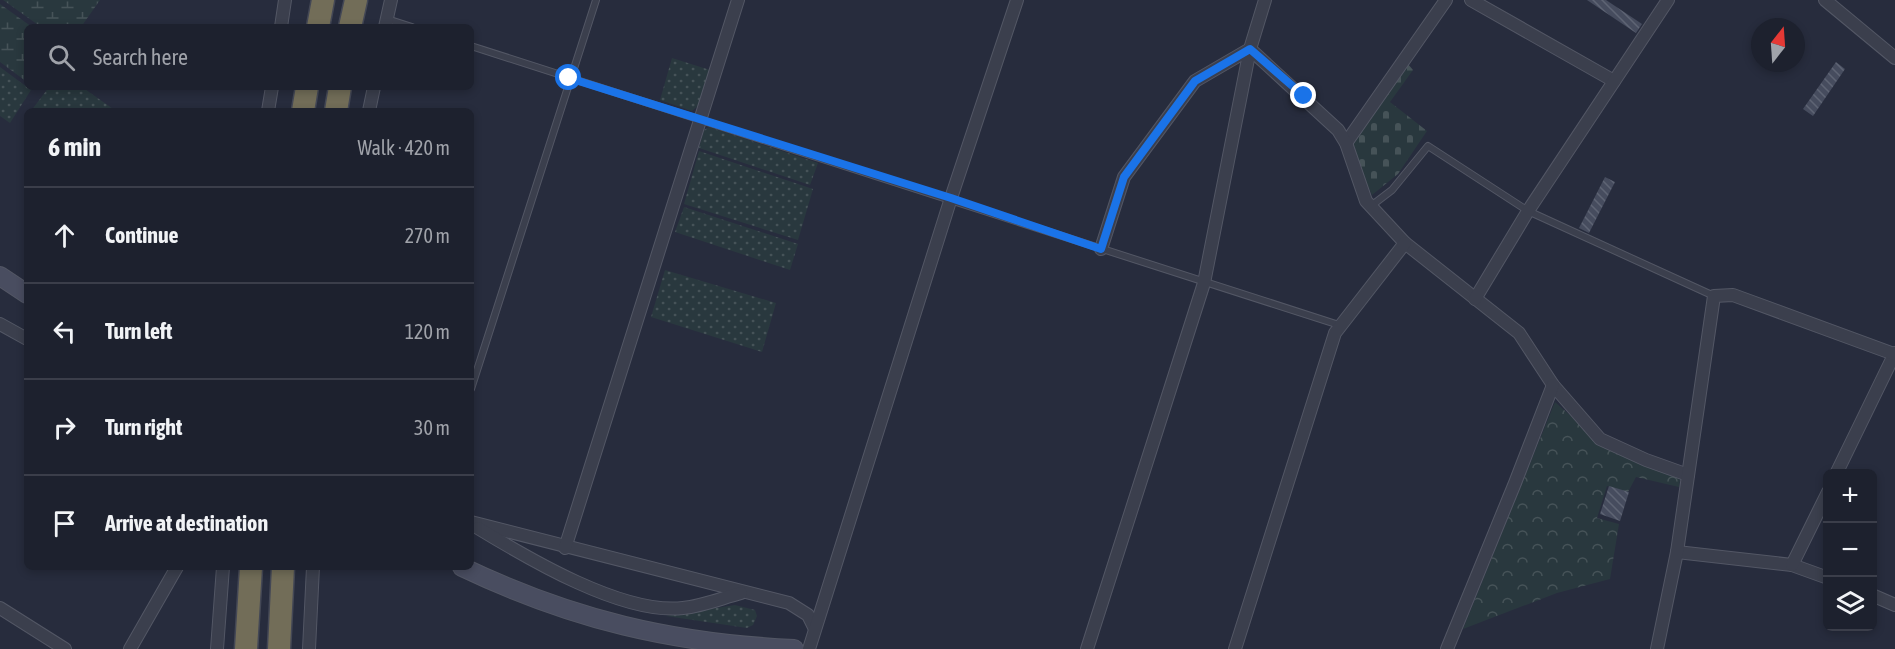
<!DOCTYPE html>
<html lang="en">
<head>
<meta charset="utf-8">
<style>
  :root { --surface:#1d212e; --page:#252936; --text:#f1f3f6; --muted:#a0a3aa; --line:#3b3e4a }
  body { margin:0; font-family:"Asap Condensed",sans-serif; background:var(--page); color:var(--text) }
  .controls { position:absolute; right:18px; bottom:18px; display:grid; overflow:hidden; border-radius:9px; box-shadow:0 3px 9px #0003 }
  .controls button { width:54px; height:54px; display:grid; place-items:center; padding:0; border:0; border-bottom:2px solid var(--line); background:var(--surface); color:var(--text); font:30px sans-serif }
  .compass { position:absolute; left:1751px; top:18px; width:54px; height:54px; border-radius:50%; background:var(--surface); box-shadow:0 3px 9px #0003; rotate:17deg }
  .stop { position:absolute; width:18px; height:18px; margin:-14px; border:4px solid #1a73e8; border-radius:50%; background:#fff }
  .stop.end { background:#1a73e8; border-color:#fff; box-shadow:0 2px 6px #0008 }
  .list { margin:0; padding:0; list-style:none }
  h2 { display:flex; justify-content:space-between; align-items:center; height:78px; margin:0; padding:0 24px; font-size:26px }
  h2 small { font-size:20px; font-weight:400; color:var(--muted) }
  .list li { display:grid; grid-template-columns:39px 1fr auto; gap:18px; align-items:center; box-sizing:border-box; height:96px; padding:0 24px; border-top:2px solid var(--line) }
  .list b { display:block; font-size:22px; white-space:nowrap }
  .list em { font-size:20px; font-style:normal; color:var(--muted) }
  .icon { flex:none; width:33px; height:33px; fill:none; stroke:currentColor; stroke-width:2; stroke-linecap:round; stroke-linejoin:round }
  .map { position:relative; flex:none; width:1895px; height:649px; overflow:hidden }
  .search { position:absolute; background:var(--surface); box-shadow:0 3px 9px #0003; left:24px; top:24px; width:450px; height:66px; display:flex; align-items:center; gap:15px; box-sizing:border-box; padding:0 21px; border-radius:9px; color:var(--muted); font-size:22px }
  .panel { position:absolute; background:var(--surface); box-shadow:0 3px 9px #0003; left:24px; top:108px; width:450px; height:462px; border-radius:9px }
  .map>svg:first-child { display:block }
  .grass { fill:url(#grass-dots) }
  .forest { fill:url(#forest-crowns) }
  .wetland { fill:url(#wetland-marsh) }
  .cemetery { fill:url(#cemetery-stones) }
  .building { fill:url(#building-back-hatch) }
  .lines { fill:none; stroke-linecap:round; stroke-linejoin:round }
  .service-casing { stroke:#535765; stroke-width:8 }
  .minor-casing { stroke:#535765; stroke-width:14 }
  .secondary-casing { stroke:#535765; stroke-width:20 }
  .motorway-casing { stroke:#434755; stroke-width:25 }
  .service { stroke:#3b3f4d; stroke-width:6 }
  .minor { stroke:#3b3f4d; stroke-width:12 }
  .secondary { stroke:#494d60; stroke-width:18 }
  .motorway { stroke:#726d58; stroke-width:22 }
  .route { stroke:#1a73e8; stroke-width:8 }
</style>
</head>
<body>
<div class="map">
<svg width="1895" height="649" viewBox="0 0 1895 649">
  <defs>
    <pattern id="grass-dots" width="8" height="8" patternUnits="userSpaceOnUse" patternTransform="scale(1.5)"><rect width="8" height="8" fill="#29383e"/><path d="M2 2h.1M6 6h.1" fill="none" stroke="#465358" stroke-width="1.8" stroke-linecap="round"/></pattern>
    <pattern id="forest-crowns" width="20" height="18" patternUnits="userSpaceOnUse" patternTransform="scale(1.5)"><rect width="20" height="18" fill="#29383e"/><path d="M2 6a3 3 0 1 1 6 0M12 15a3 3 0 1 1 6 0" fill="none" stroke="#465358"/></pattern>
    <pattern id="wetland-marsh" width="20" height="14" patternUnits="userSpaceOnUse" patternTransform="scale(1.5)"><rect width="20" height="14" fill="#29383e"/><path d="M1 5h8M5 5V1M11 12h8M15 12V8" fill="none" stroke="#465358"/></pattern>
    <pattern id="cemetery-stones" width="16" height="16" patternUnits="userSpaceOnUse" patternTransform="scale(1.5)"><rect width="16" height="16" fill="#29383e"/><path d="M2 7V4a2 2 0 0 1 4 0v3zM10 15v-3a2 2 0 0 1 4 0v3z" fill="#465358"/></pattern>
    <pattern id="building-back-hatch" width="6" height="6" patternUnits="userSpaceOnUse" patternTransform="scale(1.5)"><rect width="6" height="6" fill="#464c5e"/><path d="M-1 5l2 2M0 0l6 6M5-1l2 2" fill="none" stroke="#5e6474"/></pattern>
  </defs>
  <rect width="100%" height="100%" fill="#272c3d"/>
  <g class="grass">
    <polygon points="672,58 710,70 699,105 692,111 660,100"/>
    <polygon points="0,67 31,90 10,123 0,116"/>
    <polygon points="49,87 82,87 116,111 31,111"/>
    <polygon points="709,127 818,163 810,185 699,148 704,130"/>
    <polygon points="699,151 813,189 798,240 684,204"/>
    <polygon points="684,207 798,244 790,270 675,232"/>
    <polygon points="665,270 776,303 762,352 651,317"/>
    <polygon points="735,605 755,610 757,616 753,625 747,628 666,616"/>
  </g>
  <polygon class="forest" points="1555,402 1608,449 1675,476 1680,480 1679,487 1636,477 1628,492 1607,486 1597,518 1619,524 1610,579 1557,593 1463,629"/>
  <g class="wetland">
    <polygon points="3,0 100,0 81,27 41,27"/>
    <polygon points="0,4 32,27 27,27 27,82 0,62"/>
  </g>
  <polygon class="cemetery" points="1407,63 1413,70 1390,102 1427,131 1398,174 1372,195 1358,163 1352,140"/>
  <g class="building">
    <polygon points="1587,0 1606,0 1642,24 1636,33"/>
    <polygon points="1836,62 1845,69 1813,116 1803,109"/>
    <polygon points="1605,177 1615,182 1589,233 1579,228"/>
    <polygon points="1609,486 1629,492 1620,521 1600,514"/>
  </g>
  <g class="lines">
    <g class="service-casing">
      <g id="service">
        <polyline points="387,19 412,27"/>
        <polyline points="471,46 1339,325"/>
        <polyline points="1371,206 1392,190 1428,146 1528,211 1714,296"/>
        <polyline points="471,389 596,0"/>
      </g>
    </g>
    <g class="minor-casing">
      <g id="minor">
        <polyline points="1471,0 1614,81"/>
        <polyline points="1825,0 1895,58"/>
        <polyline points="281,27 285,0"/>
        <polyline points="385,27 391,0"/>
        <polyline points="268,111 272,87"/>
        <polyline points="369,111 374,87"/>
        <polyline points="1346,143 1446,0"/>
        <polyline points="1101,249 1124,177 1195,81 1250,49 1338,130 1346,143 1366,201 1405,243 1519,333 1553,385 1600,439 1646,460 1688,475"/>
        <polyline points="1475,299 1528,211 1668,0"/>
        <polyline points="0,324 27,339"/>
        <polyline points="1836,474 1895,353"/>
        <polyline points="471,522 789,603 808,615 814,627"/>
        <path d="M478 528C529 559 623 615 683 608 703 606 722 598 741 593"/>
        <polyline points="565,548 738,0"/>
        <polyline points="1677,552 1792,565 1828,578"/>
        <polyline points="1792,565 1828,492"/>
        <polyline points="1872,595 1895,605"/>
        <polyline points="0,608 65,649"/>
        <polyline points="130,649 177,567"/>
        <polyline points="217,649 223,567"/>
        <polyline points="309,649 313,567"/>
        <polyline points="809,649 951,198 1017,0"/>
        <polyline points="1087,649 1204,283 1250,49 1265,0"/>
        <polyline points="1235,649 1335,333 1405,243"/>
        <polyline points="1447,649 1515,483 1553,385"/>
        <polyline points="1657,649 1677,552 1714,296 1733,295 1894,354"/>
      </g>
    </g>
    <g class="secondary-casing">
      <g id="secondary">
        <polyline points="0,276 27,294"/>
        <path d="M462 567C573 620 672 643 794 649"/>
      </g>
    </g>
    <g class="motorway-casing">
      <g id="motorway">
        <polyline points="318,27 323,0"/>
        <polyline points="350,27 356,0"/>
        <polyline points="303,111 307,87"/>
        <polyline points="336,111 340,87"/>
        <polyline points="246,649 251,567"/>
        <polyline points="279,649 283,567"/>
      </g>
    </g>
    <use href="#service" class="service"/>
    <use href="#minor" class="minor"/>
    <use href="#secondary" class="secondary"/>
    <use href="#motorway" class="motorway"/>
  </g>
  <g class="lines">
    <polyline class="route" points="569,78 951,198 1101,249 1124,177 1195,81 1250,49 1304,96"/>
  </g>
</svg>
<div class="controls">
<button>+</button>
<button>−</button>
<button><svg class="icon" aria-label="layers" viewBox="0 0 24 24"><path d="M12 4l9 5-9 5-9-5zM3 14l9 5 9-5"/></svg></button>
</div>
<svg class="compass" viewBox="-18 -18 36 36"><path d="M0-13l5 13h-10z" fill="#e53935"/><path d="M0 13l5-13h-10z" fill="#a0a3aa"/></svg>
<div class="stop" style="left:569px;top:78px"></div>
<div class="stop end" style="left:1304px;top:96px"></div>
<div class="search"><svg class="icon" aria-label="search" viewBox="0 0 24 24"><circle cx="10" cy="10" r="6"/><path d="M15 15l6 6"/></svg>Search here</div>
<section class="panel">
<h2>6 min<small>Walk · 420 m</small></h2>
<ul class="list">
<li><svg class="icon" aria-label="ahead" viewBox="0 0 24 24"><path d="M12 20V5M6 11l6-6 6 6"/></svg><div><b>Continue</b></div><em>270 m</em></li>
<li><svg class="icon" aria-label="left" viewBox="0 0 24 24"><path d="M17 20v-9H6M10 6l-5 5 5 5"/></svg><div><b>Turn left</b></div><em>120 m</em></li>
<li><svg class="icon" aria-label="right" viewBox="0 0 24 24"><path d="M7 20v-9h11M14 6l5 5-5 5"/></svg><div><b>Turn right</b></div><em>30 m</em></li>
<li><svg class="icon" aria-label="arrive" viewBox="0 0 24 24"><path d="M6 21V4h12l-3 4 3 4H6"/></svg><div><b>Arrive at destination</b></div></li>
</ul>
</section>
</div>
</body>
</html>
